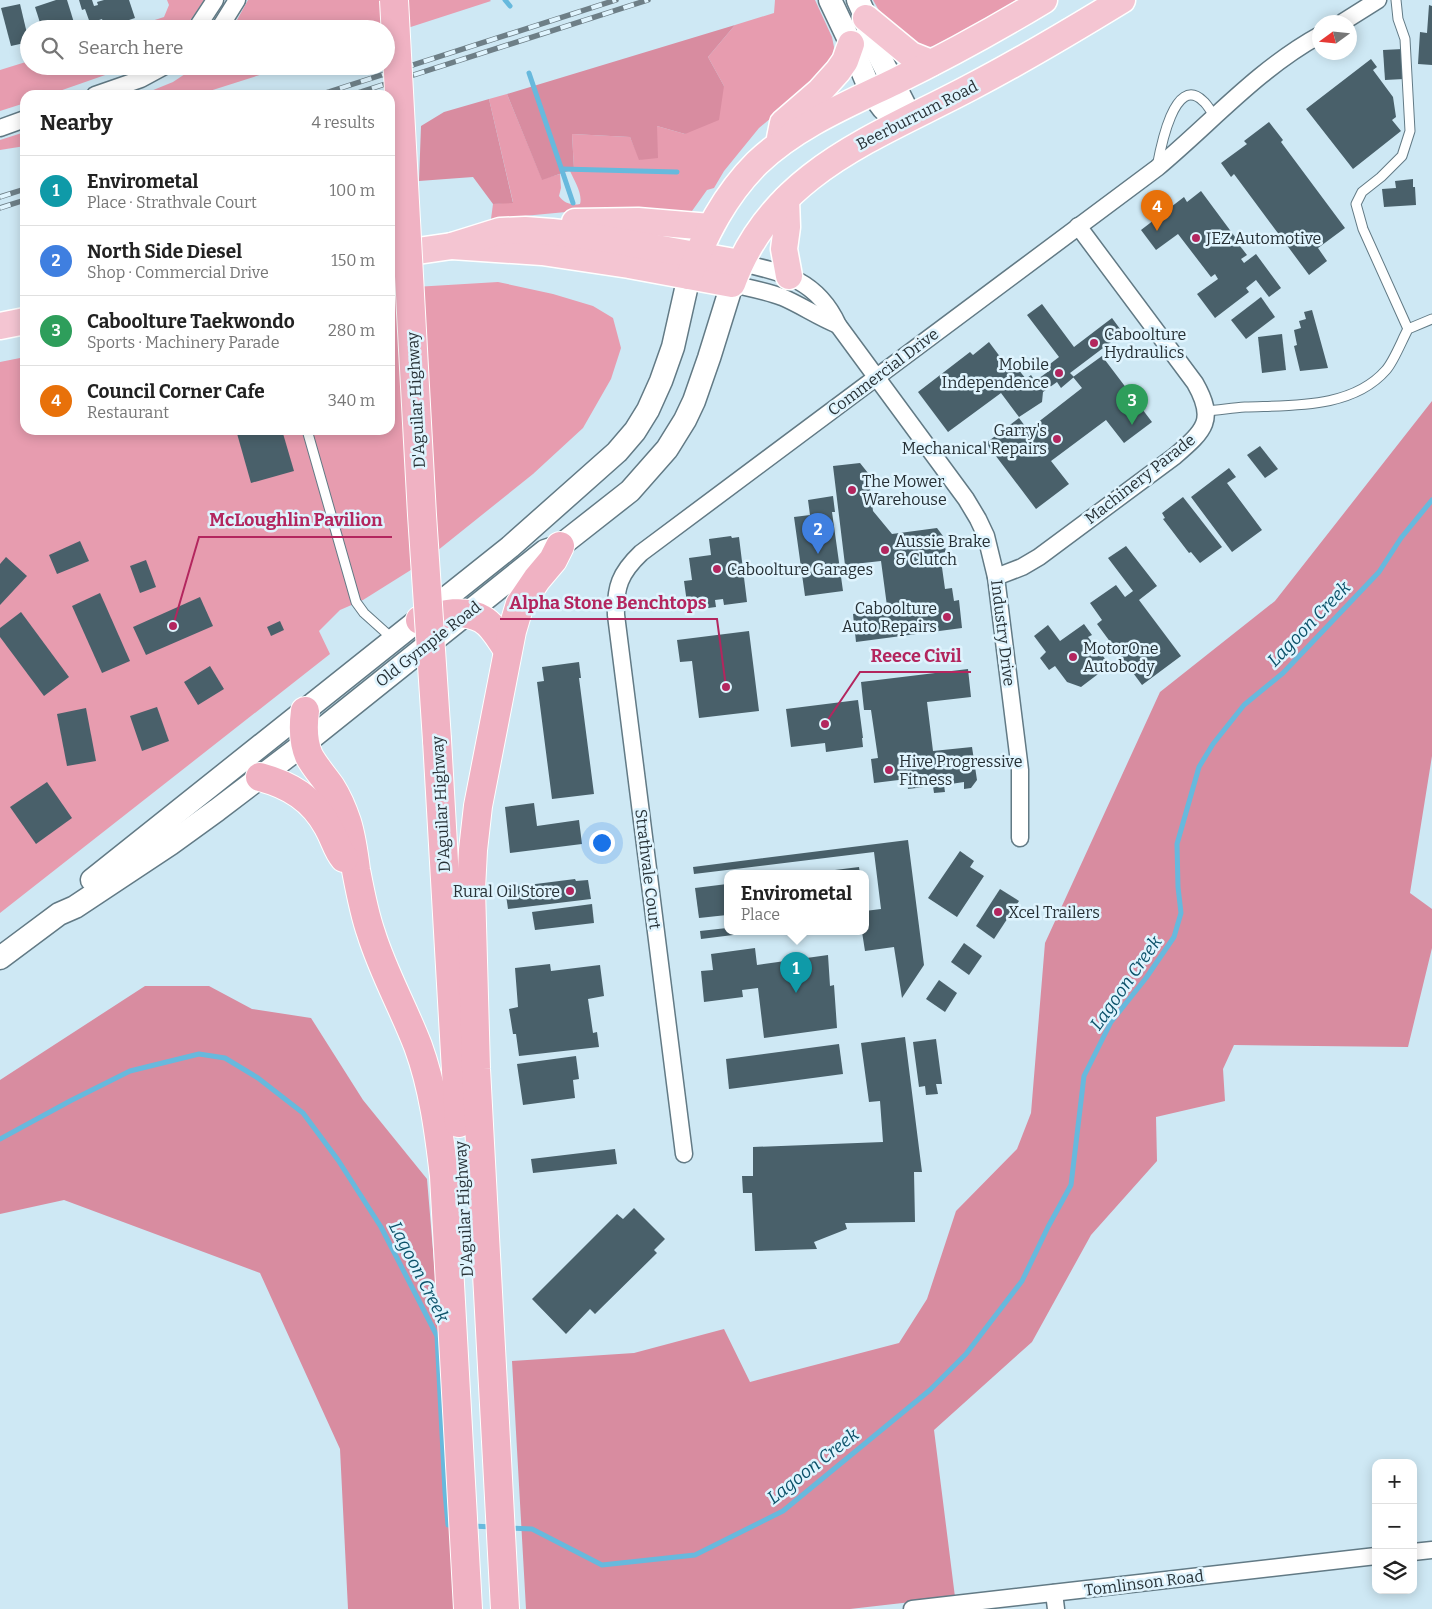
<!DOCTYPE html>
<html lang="en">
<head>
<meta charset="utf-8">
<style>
  :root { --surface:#fff; --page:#f6f6f6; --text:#222; --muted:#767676; --line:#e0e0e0; --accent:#b3265e }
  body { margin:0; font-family:Bitter,serif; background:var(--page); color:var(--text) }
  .controls { position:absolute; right:15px; bottom:15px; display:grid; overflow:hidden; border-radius:10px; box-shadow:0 2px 12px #0003 }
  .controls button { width:45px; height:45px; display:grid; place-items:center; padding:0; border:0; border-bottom:1px solid var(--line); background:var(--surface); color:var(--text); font:25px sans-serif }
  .compass { position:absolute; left:1312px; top:15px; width:45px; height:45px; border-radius:50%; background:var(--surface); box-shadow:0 2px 12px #0003; rotate:255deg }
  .you { position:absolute; left:601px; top:842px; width:18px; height:18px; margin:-12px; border:4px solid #fff; border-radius:50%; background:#1a73e8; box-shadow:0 0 0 8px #1a73e833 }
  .badge { display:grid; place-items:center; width:32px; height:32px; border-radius:50%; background:var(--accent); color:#fff; font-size:16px; font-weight:700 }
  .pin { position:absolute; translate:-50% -41px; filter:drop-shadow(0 1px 2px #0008) }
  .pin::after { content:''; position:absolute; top:26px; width:18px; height:15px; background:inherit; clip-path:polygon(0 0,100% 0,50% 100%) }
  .popup { position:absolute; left:724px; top:870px; width:145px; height:65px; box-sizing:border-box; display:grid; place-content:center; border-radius:10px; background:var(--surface); filter:drop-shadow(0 1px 4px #0005); font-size:16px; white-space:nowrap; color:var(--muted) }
  .popup b { font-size:19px; color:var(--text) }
  .popup::after { content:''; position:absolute; left:50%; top:100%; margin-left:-10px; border:10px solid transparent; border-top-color:var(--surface) }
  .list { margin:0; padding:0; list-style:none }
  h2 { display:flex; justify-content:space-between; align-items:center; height:65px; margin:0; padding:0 20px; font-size:21px }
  h2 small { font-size:16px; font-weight:400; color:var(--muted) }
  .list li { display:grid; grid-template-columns:32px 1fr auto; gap:15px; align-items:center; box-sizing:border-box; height:70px; padding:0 20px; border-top:1px solid var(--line) }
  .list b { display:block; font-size:19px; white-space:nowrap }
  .list p { margin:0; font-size:16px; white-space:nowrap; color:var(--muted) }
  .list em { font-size:16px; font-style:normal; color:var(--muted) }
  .icon { flex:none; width:28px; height:28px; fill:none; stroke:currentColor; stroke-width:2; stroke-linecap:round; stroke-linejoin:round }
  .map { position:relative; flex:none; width:1432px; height:1609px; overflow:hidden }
  .search { position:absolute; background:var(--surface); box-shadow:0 2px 12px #0003; left:20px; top:20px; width:375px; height:55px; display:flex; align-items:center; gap:12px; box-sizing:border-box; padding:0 18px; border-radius:28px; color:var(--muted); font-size:19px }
  .panel { position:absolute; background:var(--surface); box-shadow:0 2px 12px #0003; left:20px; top:90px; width:375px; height:345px; border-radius:15px }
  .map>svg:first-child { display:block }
  .green { fill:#e79caf }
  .forest { fill:#d88ca0 }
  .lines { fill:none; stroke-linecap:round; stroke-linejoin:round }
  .stream { stroke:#67b9dd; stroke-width:5 }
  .building { fill:#49606a }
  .service-casing { stroke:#627a85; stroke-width:11 }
  .minor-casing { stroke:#627a85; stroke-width:19 }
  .secondary-casing { stroke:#627a85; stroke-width:25 }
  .primary-casing { stroke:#fff; stroke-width:29 }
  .trunk-casing { stroke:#fff; stroke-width:30 }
  .service { stroke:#fff; stroke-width:9 }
  .minor { stroke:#fff; stroke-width:16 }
  .secondary { stroke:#fff; stroke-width:22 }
  .primary { stroke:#f4c5d2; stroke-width:26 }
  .trunk { stroke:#f0b2c3; stroke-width:28 }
  .rail-casing { stroke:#6e7f87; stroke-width:5.5 }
  .rail { stroke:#dff4fe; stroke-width:4; stroke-dasharray:11; stroke-linecap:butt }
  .trunk-bridge-casing { stroke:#fff; stroke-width:30; stroke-linecap:butt }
  .trunk-bridge { stroke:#f0b2c3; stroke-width:28 }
  .poi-dot { fill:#b3265e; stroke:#dff4fe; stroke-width:2 }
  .labels { text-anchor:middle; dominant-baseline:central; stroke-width:5; stroke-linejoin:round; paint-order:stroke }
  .street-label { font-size:16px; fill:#273136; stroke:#dff4fe }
  .poi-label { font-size:16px; fill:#273136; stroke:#dff4fe; text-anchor:start }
  .water-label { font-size:18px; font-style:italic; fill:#0c526a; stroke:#dff4fe }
  .leader { fill:none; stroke:#b3265e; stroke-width:2 }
  .callout-dot { fill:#b3265e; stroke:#dff4fe; stroke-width:2 }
  .callout-label { font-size:18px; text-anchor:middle; font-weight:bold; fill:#b3265e; stroke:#dff4fe; stroke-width:5; stroke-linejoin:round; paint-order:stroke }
</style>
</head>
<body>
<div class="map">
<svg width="1432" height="1609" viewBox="0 0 1432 1609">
  <rect width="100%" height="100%" fill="#cee8f4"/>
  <g class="green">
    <polygon points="167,0 204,0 192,18 182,29 127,29 164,17 169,5"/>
    <polygon points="248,0 490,0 491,1 386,35 386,29 232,29"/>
    <path d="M775 0H815L832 37 834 47 833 56 812 84 759 128 724 171 714 188 707 190 692 211 682 214 566 212 491 219 493 204 513 202 489 99 507 94 542 179 560 174 561 188 559 196C564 203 572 206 580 204 583 194 574 180 570 171L574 169 572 134 630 137 640 160 657 126 685 134 724 86 708 57 735 25 774 13Z"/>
    <polygon points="873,0 1019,0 937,46 928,47 918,46 881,14"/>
    <polygon points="29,61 29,66 131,66 48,95 25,95 25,103 0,111 0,70"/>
    <polygon points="197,66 288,66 197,95 141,95 173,82"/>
    <polygon points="25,132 25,146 0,150 0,140"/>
    <polygon points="498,282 553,294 593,306 613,318 621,348 611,379 583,428 533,474 422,563 363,600 340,610 319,631 330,654 0,913 0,362 25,357 25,430 390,430 390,290 398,288"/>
  </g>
  <g class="forest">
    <polygon points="735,25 708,57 724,86 719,120 685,134 657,126 658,158 639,160 630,137 572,134 574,169 542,180 507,94"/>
    <polygon points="489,99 513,203 493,204 473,177 419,181 421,126 444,112"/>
    <polygon points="1432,401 1432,756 1410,893 1432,909 1432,948 1408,1047 1234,1045 1223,1069 1225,1101 1156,1117 1157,1161 1091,1235 1032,1342 934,1430 955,1597 850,1609 526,1609 512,1361 634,1353 724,1329 750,1382 899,1343 927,1299 956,1211 1017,1149 1031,1113 1045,943 1160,692 1275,601"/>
    <polygon points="145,986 209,986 252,1009 311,1018 363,1100 427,1179 435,1274 457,1609 348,1609 340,1449 260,1273 64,1200 0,1214 0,1080"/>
  </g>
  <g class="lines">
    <g class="stream">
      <polyline points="505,0 510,6"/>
      <polyline points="529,73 573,203"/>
      <polyline points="562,169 677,172"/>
      <polyline points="0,1139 70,1101 130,1071 199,1054 225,1058 258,1078 303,1113 338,1160 381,1227 437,1336 445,1492 448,1525 456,1525"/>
      <polyline points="472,1526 493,1527"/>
      <polyline points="509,1528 532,1529 602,1565 695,1555 783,1511 930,1390 966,1354 1022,1281 1048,1227 1071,1185 1084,1076 1111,1022 1146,978 1174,937 1181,913 1178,887 1177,844 1199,767 1213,744 1244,705 1283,673 1379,572 1401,538 1432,500"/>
    </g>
  </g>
  <g class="building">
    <polygon points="56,0 67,0 76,29 42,29 35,7"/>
    <polygon points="79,0 92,0 94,6 98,5 97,2 104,0 129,0 135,18 105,28 102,19 90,23 85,9 82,10"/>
    <polygon points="20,4 29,42 11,46 1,8"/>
    <polygon points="1429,5 1432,6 1432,65 1418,64 1420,32 1427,33"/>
    <polygon points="1403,49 1404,79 1385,80 1383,50"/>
    <polygon points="1371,59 1377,67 1373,70 1393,97 1396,117 1392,120 1401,131 1353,169 1306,109"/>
    <polygon points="1269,122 1283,140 1281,142 1345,228 1318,248 1327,261 1309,275 1234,174 1231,177 1221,163 1247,144 1244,141"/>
    <polygon points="1413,179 1413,187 1415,187 1416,205 1384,207 1382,189 1396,188 1395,181"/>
    <polygon points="1201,191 1241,245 1240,246 1247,255 1241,259 1244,263 1256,254 1281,288 1269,297 1256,280 1246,288 1249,292 1215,318 1197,294 1218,279 1215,274 1211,277 1178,234 1156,250 1141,230 1184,197 1187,202"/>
    <polygon points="1261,297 1275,317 1246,339 1231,320"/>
    <polygon points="1042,304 1074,347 1112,318 1123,333 1070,373 1074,377 1061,388 1057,382 1043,392 1042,402 1019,417 1001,393 948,432 918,392 970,352 973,355 989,342 1004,362 1010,359 1026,379 1031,375 1035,381 1049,371 1046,367 1059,357 1027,315"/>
    <polygon points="1312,310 1328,368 1300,371 1294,346 1297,345 1294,330 1301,328 1299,321 1306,319 1304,312"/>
    <polygon points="1282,334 1286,370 1262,373 1258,337"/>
    <polygon points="1102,356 1152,422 1124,443 1106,420 1051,461 1069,484 1036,509 986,443 1019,418 1028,430 1082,388 1073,377"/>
    <polygon points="236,430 282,430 294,471 251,483"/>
    <polygon points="1260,446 1278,469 1265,478 1247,455"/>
    <polygon points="860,463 868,473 873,511 892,534 937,528 943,536 946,552 940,553 945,589 952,588 954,601 959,600 962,628 856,642 853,614 911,606 910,603 887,606 881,561 845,565 833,466"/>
    <polygon points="1229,468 1236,477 1227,483 1262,530 1232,552 1191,497"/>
    <polygon points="833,496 835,512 832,512 843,591 805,596 794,517 810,515 808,500"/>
    <polygon points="1183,497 1222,547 1200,563 1191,552 1189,553 1163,519 1165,518 1162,513"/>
    <polygon points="731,536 732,538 739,537 747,602 724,605 723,599 715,600 716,607 693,610 692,602 687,603 684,581 692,580 689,558 711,555 709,539"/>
    <polygon points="80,541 89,561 57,574 49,555"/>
    <polygon points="1126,546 1157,586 1139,600 1181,656 1142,685 1097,624 1102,620 1090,603 1116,585 1125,597 1133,591 1108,558"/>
    <polygon points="6,557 27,576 0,605 0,564"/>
    <polygon points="146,560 156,587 140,593 130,566"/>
    <polygon points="100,593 130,661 102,673 72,606"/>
    <polygon points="200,597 213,626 146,655 133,627"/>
    <polygon points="21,612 69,677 44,696 0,637 0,628"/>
    <polygon points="280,621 284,630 271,636 267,627"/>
    <polygon points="1084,624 1092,635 1088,637 1110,665 1081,687 1067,682 1055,666 1049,670 1040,658 1046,652 1034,636 1048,625 1060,641"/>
    <polygon points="749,631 759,711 699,718 692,661 680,662 677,640"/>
    <polygon points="579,662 581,678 579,678 594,794 552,799 537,682 544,681 542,667"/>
    <polygon points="210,666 224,689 198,705 184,682"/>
    <polygon points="968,669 971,697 927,702 933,751 972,747 977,780 971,788 964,789 964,782 944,785 945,792 934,793 933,786 908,789 907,779 874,783 871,759 878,758 871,710 864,710 861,682"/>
    <polygon points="858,700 863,738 862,738 863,747 826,752 825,743 791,747 786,709"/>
    <polygon points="157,707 169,741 142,751 130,716"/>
    <polygon points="86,708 96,761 67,766 57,714"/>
    <polygon points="47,782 72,818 36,844 10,807"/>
    <polygon points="534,803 537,826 579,820 582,844 510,853 505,807"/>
    <polygon points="908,840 924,965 902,998 894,947 865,951 862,932 865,932 865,911 881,909 874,852 694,874 693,867"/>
    <polygon points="960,851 974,861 970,867 984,876 957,917 928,898"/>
    <polygon points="859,867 860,874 811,874 811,873"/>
    <polygon points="575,879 576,881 588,880 591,899 508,909 505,888"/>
    <polygon points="727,884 727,915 699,918 695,888"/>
    <polygon points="1000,889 1019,901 994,939 976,926"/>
    <polygon points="592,904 594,923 535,930 532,912"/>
    <polygon points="727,928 727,932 749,932 749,933 701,939 700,931"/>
    <polygon points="964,943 982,956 969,975 951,962"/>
    <polygon points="755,948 757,965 828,955 830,986 834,985 837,1028 764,1038 758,988 742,990 743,997 704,1002 701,971 713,970 711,954"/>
    <polygon points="550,964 551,971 600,965 604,996 588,999 593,1033 597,1032 599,1047 519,1056 516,1034 513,1034 509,1009 518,1007 515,968"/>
    <polygon points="939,980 957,993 945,1012 926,999"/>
    <polygon points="905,1037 922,1172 914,1172 915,1222 845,1223 847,1229 814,1242 817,1249 755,1251 752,1193 743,1193 742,1176 753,1176 753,1147 883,1142 880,1101 869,1102 861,1043"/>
    <polygon points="936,1039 942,1084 936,1084 938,1094 926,1095 925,1086 919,1087 913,1042"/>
    <polygon points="839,1044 843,1074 729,1089 726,1059"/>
    <polygon points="576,1056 579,1079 573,1080 575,1098 523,1105 517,1064"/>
    <polygon points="615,1149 617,1164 533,1173 531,1159"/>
    <polygon points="634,1208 665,1239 654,1250 657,1253 595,1314 590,1309 566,1334 532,1299 617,1214 623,1219"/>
  </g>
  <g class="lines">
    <g class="service-casing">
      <g id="service">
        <polyline points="1396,0 1398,19 1405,39 1410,131 1402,156 1381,177 1362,192 1356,204 1363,229 1408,329"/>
        <path d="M1157 167C1160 151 1174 73 1203 101 1208 105 1211 112 1215 117"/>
        <path d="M1206 411C1219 410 1232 408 1245 407 1291 405 1352 409 1386 370 1394 361 1402 340 1408 329L1432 319"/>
        <polyline points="307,430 356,602 364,613 394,640"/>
      </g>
    </g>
    <g class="minor-casing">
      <g id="minor">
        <polyline points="1343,22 1378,0"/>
        <polyline points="196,29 215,0"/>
        <polyline points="219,29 237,0"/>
        <polyline points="95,95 141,79 165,66"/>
        <polyline points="0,128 25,119"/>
        <path d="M740 263C784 272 818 281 838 325L966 499 978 519 986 536 996 577 1020 770V838"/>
        <path d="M732 284C749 288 766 291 782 297 801 305 818 317 838 325"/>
        <path d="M996 577 1022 567 1039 557 1175 456C1205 430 1216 420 1195 383L1078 226"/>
        <path d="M684 1154 616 615C615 587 620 573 641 553L1157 168C1211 123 1258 69 1320 35"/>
        <polyline points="1413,1552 1432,1550"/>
        <polyline points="1054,1593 1056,1609"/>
        <polyline points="912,1609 1376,1556"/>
      </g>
    </g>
    <g class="secondary-casing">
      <g id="secondary">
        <polyline points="830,0 851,44 871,92 883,108 899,124"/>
        <polyline points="858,0 866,18 869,36 911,118"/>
        <polyline points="92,880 510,547 617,452 635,431 648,410 661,381 673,347 689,276"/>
        <polyline points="0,958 59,914 75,907 170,844 217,810 305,743 545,551 560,546 630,491 667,449 685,420 694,401 709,358 732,284"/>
      </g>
    </g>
    <g class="primary-casing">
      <g id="primary">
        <polyline points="866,18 911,55 931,63"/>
        <polyline points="780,138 783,123 820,91 838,71 845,61 851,44"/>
        <polyline points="786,199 787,227 784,249 789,276"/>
        <polyline points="575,222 638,221 710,227"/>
        <path d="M452 246 542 252 629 265 732 284C772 172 875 138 971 87 1023 60 1073 30 1122 0"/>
        <polyline points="390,255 452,246 500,231 525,230 552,232 595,237 740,263"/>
        <path d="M689 276C705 234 725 195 757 163 796 126 846 105 894 82 945 57 996 29 1044 0"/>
        <polyline points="0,326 25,321"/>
      </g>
    </g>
    <g class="trunk-casing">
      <g id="trunk">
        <path d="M420 620C440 615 463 608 482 619 493 625 500 639 507 649"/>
        <path d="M305 711C303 726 303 742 309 756 315 767 324 777 331 787 338 798 343 810 347 822 352 838 354 854 356 870 360 891 364 913 371 933 383 972 403 1007 418 1046 433 1087 439 1132 444 1176L468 1609"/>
        <polyline points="437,740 459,1123"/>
        <path d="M260 777C290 785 313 799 328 827 334 837 337 850 344 858"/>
        <polyline points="505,1609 476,1069 471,889 473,850 478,806 512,631 520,604 537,579 553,560 560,546"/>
      </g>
    </g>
    <use href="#service" class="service"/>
    <use href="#minor" class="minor"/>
    <use href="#secondary" class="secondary"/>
    <use href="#primary" class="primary"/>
    <use href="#trunk" class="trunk"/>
    <g class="rail-casing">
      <g id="rail">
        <polyline points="319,95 616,0"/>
        <polyline points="351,95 648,0"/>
        <polyline points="0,197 25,189"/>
        <polyline points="0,208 25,200"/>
      </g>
    </g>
    <use href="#rail" class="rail"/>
    <g class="trunk-bridge-casing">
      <polyline id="trunk-bridge" points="394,0 422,515 437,740"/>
    </g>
    <use href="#trunk-bridge" class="trunk-bridge"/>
  </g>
  <g class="poi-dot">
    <circle cx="1196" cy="238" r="5"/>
    <circle cx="1094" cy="343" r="5"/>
    <circle cx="1059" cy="373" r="5"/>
    <circle cx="1057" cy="439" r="5"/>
    <circle cx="852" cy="490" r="5"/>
    <circle cx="885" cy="550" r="5"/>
    <circle cx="717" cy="569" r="5"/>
    <circle cx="947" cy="617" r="5"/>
    <circle cx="1073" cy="657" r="5"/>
    <circle cx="889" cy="770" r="5"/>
    <circle cx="570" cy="891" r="5"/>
    <circle cx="998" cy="912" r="5"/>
  </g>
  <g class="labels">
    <g class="street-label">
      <text transform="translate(917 115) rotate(-27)">Beerburrum Road</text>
      <text transform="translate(883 372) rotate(-37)">Commercial Drive</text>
      <text transform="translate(416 400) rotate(-93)">D'Aguilar Highway</text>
      <text transform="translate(1140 479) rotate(-38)">Machinery Parade</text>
      <text transform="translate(1003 633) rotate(83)">Industry Drive</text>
      <text transform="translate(428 644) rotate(-38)">Old Gympie Road</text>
      <text transform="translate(441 804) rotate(-93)">D'Aguilar Highway</text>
      <text transform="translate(648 869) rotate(83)">Strathvale Court</text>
      <text transform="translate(464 1209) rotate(-93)">D'Aguilar Highway</text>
      <text transform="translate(1144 1583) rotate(-7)">Tomlinson Road</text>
    </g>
    <g class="poi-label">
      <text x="1206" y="238">JEZ Automotive</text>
      <text x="1104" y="334">Caboolture<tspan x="1104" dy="18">Hydraulics</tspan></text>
      <text x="1049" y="364" text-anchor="end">Mobile<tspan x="1049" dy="18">Independence</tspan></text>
      <text x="1047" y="430" text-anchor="end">Garry's<tspan x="1047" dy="18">Mechanical Repairs</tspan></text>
      <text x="862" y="481">The Mower<tspan x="862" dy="18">Warehouse</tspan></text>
      <text x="895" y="541">Aussie Brake<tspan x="895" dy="18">&amp; Clutch</tspan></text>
      <text x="727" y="569">Caboolture Garages</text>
      <text x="937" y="608" text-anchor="end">Caboolture<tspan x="937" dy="18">Auto Repairs</tspan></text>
      <text x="1083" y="648">MotorOne<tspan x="1083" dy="18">Autobody</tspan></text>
      <text x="899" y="761">Hive Progressive<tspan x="899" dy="18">Fitness</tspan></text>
      <text x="560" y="891" text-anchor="end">Rural Oil Store</text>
      <text x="1008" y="912">Xcel Trailers</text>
    </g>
    <g class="water-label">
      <text transform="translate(1309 624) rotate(-46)">Lagoon Creek</text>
      <text transform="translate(1126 983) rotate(-55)">Lagoon Creek</text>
      <text transform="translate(419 1272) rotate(63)">Lagoon Creek</text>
      <text transform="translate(813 1466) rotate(-38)">Lagoon Creek</text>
    </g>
  </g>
  <path class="leader" d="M173 626L199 537H392M726 687L717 619H500M825 724L860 672H971"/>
  <g class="callout-dot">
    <circle cx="173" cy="626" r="5"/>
    <circle cx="726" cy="687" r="5"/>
    <circle cx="825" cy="724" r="5"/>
  </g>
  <g class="callout-label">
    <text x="296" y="526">McLoughlin Pavilion</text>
    <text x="608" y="609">Alpha Stone Benchtops</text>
    <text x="916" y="662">Reece Civil</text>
  </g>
</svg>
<div class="controls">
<button>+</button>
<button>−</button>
<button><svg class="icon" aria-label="layers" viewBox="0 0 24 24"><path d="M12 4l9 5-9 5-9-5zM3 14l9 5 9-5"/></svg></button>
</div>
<svg class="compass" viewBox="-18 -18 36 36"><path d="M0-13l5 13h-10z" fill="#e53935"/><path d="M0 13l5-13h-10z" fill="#767676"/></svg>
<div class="you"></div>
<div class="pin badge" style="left:796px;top:993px;background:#0f9aa8">1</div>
<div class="popup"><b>Envirometal</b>Place</div>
<div class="pin badge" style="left:818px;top:554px;background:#3f7fe0">2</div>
<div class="pin badge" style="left:1132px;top:425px;background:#2e9e5b">3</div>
<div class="pin badge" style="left:1157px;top:231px;background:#e8710a">4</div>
<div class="search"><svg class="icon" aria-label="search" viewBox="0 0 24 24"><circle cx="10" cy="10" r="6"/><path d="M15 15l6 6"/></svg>Search here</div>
<section class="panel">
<h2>Nearby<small>4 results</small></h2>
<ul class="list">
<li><span class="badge" style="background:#0f9aa8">1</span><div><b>Envirometal</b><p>Place · Strathvale Court</p></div><em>100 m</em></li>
<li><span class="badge" style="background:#3f7fe0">2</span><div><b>North Side Diesel</b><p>Shop · Commercial Drive</p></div><em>150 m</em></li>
<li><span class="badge" style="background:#2e9e5b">3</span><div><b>Caboolture Taekwondo</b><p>Sports · Machinery Parade</p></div><em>280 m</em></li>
<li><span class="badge" style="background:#e8710a">4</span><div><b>Council Corner Cafe</b><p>Restaurant</p></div><em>340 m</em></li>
</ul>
</section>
</div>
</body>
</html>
